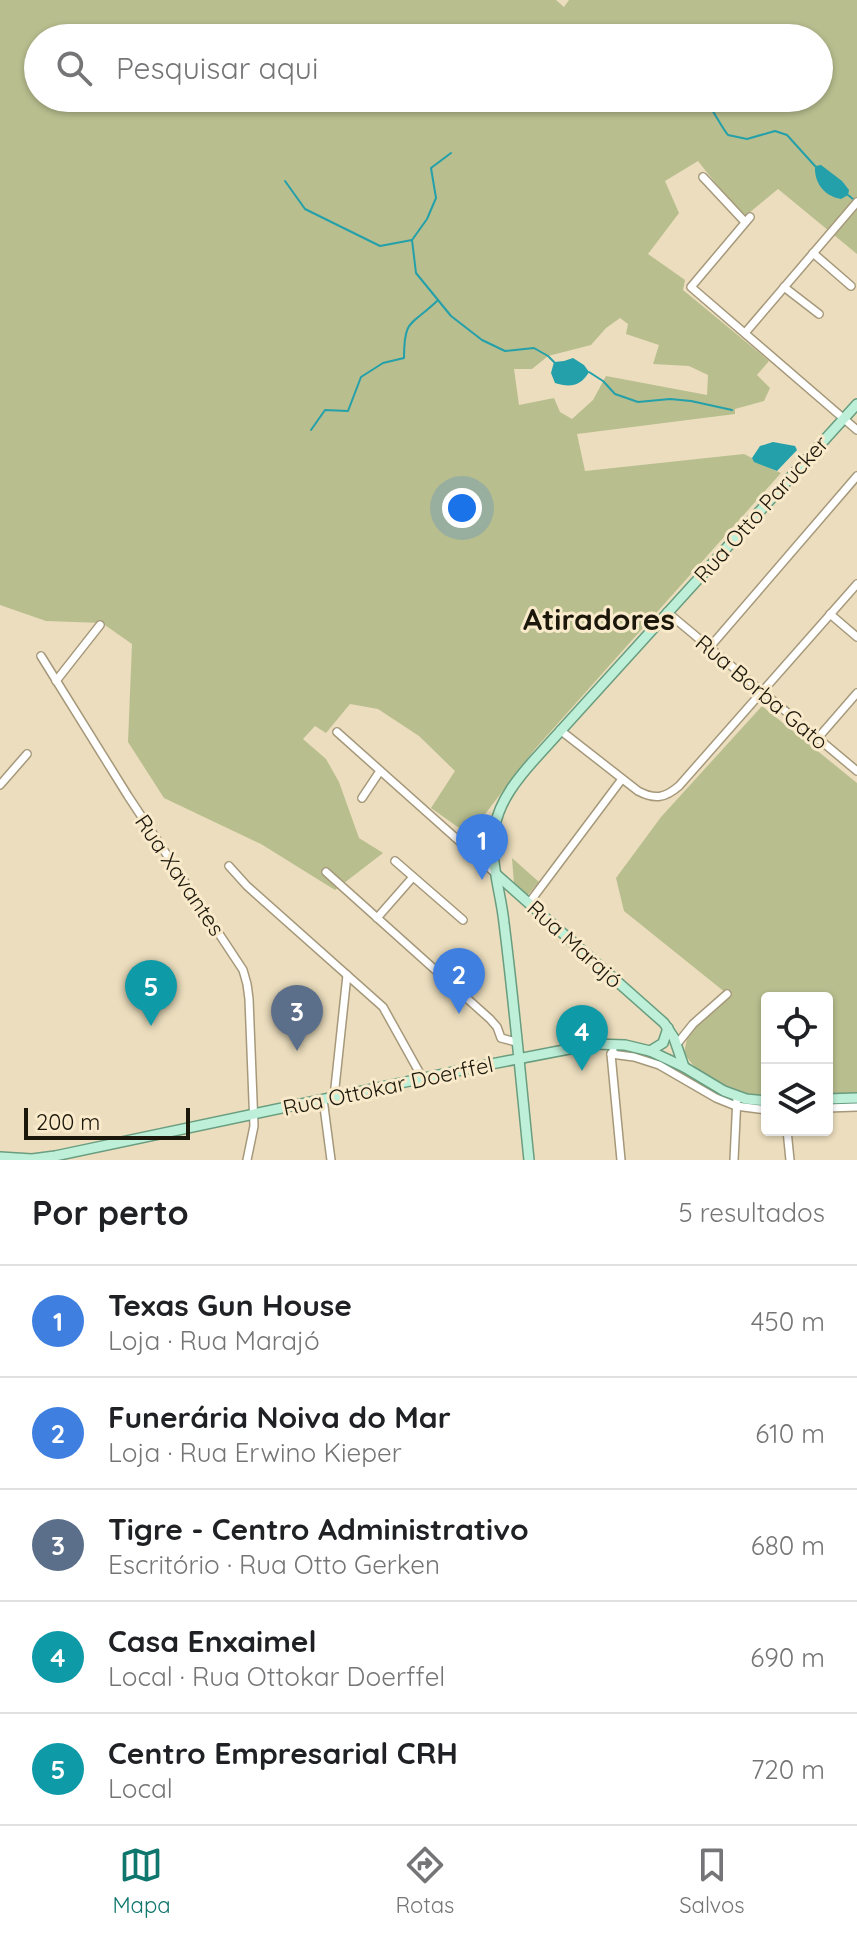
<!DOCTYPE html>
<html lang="pt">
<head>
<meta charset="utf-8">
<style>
  :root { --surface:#fff; --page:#f2f2f2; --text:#202124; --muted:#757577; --line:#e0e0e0; --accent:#0f766e }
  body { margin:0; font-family:Quicksand,sans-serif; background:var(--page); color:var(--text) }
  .controls { position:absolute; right:24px; bottom:24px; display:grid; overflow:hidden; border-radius:8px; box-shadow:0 2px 6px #0004 }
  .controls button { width:72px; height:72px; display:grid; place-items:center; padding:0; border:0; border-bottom:2px solid var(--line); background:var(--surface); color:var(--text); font:40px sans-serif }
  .scale { position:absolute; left:24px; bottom:20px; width:166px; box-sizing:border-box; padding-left:8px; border:4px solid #1c170b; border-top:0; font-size:22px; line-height:28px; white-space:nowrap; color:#1c170b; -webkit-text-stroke:6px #f8eaca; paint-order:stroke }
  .you { position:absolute; left:462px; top:508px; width:28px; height:28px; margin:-20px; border:6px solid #fff; border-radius:50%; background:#1a73e8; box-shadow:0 0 0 12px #1a73e833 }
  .badge { display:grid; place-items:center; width:52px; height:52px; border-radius:50%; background:var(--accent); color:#fff; font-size:26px; font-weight:700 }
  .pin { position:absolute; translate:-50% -66px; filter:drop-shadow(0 2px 4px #0008) }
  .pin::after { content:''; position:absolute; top:42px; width:28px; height:24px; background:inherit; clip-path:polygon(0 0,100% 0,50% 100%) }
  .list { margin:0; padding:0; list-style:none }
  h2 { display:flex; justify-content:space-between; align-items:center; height:104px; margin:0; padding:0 32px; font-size:34px }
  h2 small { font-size:26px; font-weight:400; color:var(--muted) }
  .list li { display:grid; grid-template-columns:52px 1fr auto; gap:24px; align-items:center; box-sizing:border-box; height:112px; padding:0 32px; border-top:2px solid var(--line) }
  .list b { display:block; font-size:30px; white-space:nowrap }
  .list p { margin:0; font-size:26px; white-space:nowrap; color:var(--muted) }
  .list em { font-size:26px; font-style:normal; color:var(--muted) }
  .icon { flex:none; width:44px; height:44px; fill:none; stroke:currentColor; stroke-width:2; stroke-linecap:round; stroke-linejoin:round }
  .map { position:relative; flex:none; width:857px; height:1160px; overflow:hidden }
  .search { position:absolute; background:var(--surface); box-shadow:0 2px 6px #0004; left:24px; right:24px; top:24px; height:88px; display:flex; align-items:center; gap:20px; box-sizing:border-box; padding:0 28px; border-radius:44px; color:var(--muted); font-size:30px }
  .sheet { height:664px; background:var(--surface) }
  nav { display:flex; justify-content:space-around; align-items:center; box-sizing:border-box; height:112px; border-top:2px solid var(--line); background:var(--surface); font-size:22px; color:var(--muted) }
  nav a { display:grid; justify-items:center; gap:4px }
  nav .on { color:var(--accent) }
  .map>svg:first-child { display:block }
  .green { fill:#b8be8e; fill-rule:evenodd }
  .water { fill:#24a0aa }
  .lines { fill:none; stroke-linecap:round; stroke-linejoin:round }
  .stream { stroke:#24a0aa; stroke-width:2 }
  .minor-casing { stroke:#a6997b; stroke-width:10 }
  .major-casing { stroke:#699d7f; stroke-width:12 }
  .minor { stroke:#fff; stroke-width:7 }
  .major { stroke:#beefd8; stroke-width:9 }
  .labels { text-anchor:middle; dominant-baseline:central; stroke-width:6; stroke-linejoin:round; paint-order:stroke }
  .street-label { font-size:22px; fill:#1c170b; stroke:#f8eaca }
  .district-label { font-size:30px; font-weight:bold; fill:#1c170b; stroke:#f8eaca }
</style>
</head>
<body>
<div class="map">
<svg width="857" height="1160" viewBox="0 0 857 1160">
  <rect width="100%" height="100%" fill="#ebddbd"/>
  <g class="green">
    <path d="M0 0H556L564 7 569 0H857V254L778 189 743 218 698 161 665 181 679 213 648 254 685 280 683 290 769 361 757 375 770 388 764 401 735 409V414L577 434 585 471 744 454 752 458 755 462 781 473 535 749 469 835 431 808 455 771 419 736 378 709 350 704 326 733 315 726 303 739 326 759 339 782 359 838 383 853 335 890 261 844 164 798 128 742 132 644 102 623 46 621 0 605ZM38 38H819V98H38ZM620 318 628 324 626 334 659 345 653 364 689 366 708 375 707 395 606 376 593 400 572 419 560 412 554 398 519 405 514 369H532L548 356 591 345 606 328Z"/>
    <path d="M762 706 857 783V1096H827V998H767V1097C735 1092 702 1082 684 1053L687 1039 684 1035 726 993 624 911 616 878 661 817Z"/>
    <polygon points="512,858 539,882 527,896 514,884"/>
  </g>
  <g class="water">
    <path d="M821 165 842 181 849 190 848 195 841 199C824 196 814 183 815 166Z"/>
    <path d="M573 358 584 365 589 372C581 386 570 388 555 383L551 373 554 362 564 361Z"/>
    <polygon points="773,442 795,446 797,450 777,471 754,462 752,458 760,446"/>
  </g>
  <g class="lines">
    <g class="stream">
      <polyline points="654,98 655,98"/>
      <path d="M703 98C711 105 720 125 728 135L747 139 775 131 787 135 815 166"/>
      <polyline points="451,153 431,168 436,198 427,219 412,240 416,273 451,316 482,340 505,351 534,348 548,356 554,362"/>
      <polyline points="285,181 305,209 380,246 412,240"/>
      <polyline points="848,195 853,199"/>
      <polyline points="589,372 603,381 615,394 638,402 670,399 691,401 732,410"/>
      <path d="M311 430 325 410 348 411 361 377 383 363 404 358C404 318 411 326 437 301"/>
    </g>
    <g class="minor-casing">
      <g id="minor">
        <polyline points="703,177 745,222"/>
        <polyline points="750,217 691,287 857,430"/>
        <polyline points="813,253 851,286"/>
        <polyline points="784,287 819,314"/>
        <polyline points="745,333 857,202"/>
        <polyline points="667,612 857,771"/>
        <polyline points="830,614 857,637"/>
        <polyline points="709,648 857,476"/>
        <polyline points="41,656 128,796 243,970 247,984 249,999 254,1126 247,1160"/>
        <polyline points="56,681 100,625"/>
        <path d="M560 730 638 791C655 800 665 798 679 786L857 584"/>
        <polyline points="337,732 495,873"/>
        <polyline points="817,739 857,693"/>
        <polyline points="0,785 27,754"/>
        <polyline points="362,798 380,771"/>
        <polyline points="395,861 463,920"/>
        <polyline points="229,866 247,886 383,1007 423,1079"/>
        <polyline points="326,872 490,1019 497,1027 501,1038 516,1042"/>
        <polyline points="529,903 622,779"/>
        <polyline points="377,918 413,877"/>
        <polyline points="677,1044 693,1024 727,994"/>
        <polyline points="613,1051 611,1054 621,1160"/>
        <polyline points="611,1054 634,1057 659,1065 716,1098 736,1106 767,1110"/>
        <polyline points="334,1097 347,975"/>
        <polyline points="323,1099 331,1160"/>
        <polyline points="827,1108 857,1107"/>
        <polyline points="787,1130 790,1160"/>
        <polyline points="734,1160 737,1097"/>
      </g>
    </g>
    <g class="major-casing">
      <g id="major">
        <polyline points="497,875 664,1023 674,1038 684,1067"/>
        <polyline points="650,1051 663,1043 668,1028"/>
        <polyline points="827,1099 857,1098"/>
        <polyline points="0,1157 32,1159 55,1156 481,1066 595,1044 625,1045 650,1051 684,1067 724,1091 746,1099 767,1101"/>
        <path d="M529 1160C521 1081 514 1002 504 923 501 892 488 857 495 826 500 800 518 778 535 759L857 404"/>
      </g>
    </g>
    <use href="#minor" class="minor"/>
    <use href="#major" class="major"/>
  </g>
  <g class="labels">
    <g class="street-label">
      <text transform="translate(761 509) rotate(-48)">Rua Otto Parucker</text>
      <text transform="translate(762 692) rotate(40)">Rua Borba Gato</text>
      <text transform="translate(180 875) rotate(56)">Rua Xavantes</text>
      <text transform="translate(575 944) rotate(42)">Rua Marajó</text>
      <text transform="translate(388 1086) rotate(-12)">Rua Ottokar Doerffel</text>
    </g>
    <g class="district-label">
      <text x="599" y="619">Atiradores</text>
    </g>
  </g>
</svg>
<div class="controls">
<button><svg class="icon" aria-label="locate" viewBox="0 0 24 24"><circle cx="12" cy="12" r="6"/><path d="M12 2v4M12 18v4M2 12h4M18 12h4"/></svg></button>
<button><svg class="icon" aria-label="layers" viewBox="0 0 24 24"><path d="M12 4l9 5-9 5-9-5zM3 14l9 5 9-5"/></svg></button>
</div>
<div class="scale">200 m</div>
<div class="you"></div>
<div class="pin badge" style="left:482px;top:880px;background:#3f7fe0">1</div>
<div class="pin badge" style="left:459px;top:1014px;background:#3f7fe0">2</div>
<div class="pin badge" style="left:297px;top:1051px;background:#5c6f8a">3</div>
<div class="pin badge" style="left:582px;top:1071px;background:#0f9aa8">4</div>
<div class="pin badge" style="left:151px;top:1026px;background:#0f9aa8">5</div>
<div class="search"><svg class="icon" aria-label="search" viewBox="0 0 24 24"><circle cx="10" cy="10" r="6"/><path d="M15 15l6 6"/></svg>Pesquisar aqui</div>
</div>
<section class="sheet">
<h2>Por perto<small>5 resultados</small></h2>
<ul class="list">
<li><span class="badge" style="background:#3f7fe0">1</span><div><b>Texas Gun House</b><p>Loja · Rua Marajó</p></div><em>450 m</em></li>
<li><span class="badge" style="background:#3f7fe0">2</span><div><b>Funerária Noiva do Mar</b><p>Loja · Rua Erwino Kieper</p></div><em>610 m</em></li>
<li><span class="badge" style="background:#5c6f8a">3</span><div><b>Tigre - Centro Administrativo</b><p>Escritório · Rua Otto Gerken</p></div><em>680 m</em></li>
<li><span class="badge" style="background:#0f9aa8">4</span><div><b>Casa Enxaimel</b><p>Local · Rua Ottokar Doerffel</p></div><em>690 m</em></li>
<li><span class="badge" style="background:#0f9aa8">5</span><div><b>Centro Empresarial CRH</b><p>Local</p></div><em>720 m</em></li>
</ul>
</section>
<nav>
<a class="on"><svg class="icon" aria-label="map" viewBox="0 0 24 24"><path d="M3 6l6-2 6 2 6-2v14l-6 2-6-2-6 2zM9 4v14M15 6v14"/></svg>Mapa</a>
<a><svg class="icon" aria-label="directions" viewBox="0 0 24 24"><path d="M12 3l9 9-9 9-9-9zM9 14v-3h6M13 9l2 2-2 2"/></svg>Rotas</a>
<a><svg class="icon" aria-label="saved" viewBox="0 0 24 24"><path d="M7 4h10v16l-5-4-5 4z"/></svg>Salvos</a>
</nav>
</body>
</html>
